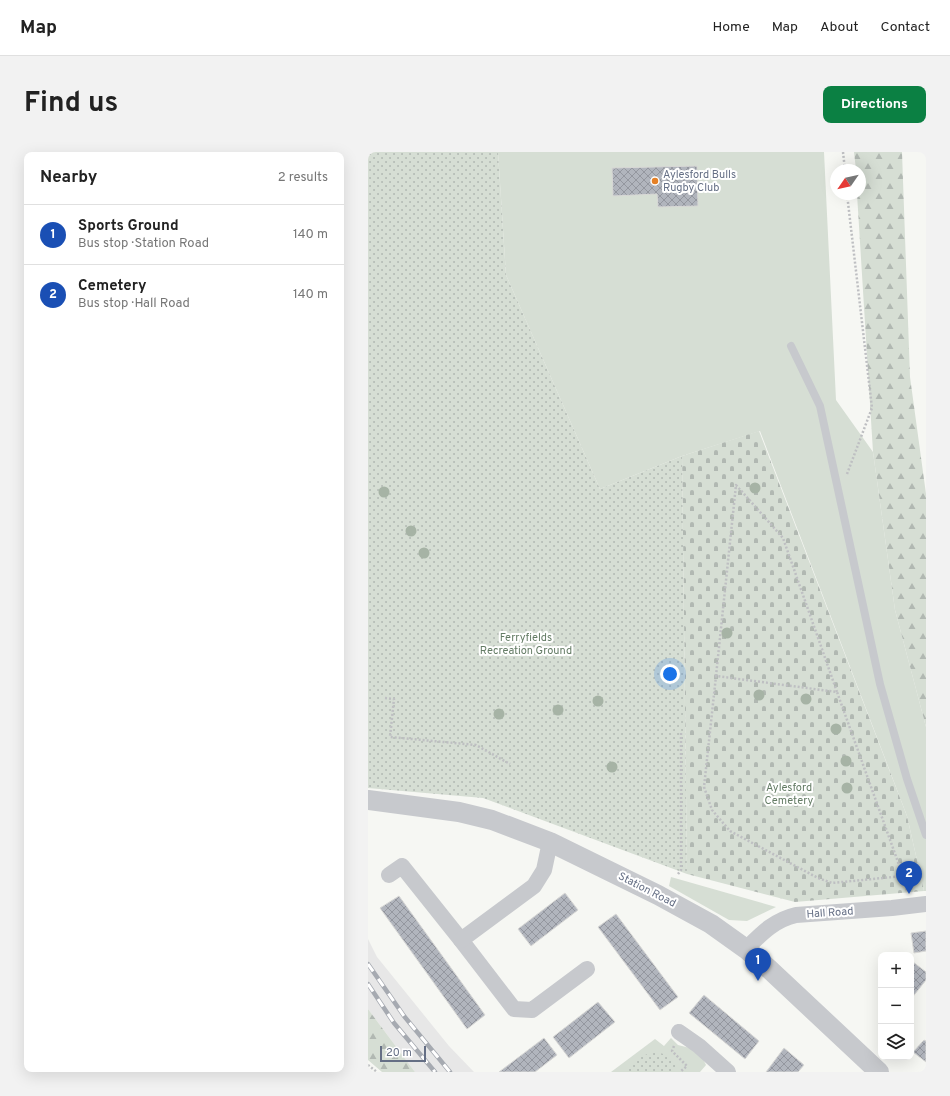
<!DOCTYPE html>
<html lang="en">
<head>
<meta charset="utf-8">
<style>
  :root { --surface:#fff; --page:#f2f2f2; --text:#222; --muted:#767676; --line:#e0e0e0; --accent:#0b8043 }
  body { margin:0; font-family:Overpass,sans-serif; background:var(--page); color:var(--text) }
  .controls { position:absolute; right:12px; bottom:12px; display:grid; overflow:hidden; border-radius:8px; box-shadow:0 4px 16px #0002 }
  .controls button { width:36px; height:36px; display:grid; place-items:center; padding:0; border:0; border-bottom:1px solid var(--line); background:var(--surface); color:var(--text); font:20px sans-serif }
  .compass { position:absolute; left:462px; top:12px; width:36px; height:36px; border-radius:50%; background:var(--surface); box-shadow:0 4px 16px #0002; rotate:236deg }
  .scale { position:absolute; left:12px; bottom:10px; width:46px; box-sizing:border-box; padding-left:4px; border:2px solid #656f85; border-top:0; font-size:11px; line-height:14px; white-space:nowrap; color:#656f85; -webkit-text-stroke:3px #fff; paint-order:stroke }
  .you { position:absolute; left:302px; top:522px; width:14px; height:14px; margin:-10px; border:3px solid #fff; border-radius:50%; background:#1a73e8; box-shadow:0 0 0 6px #1a73e833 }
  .badge { display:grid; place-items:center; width:26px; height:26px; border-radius:50%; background:var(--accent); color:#fff; font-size:13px; font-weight:700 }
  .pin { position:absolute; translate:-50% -33px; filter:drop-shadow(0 1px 2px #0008) }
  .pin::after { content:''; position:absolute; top:21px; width:14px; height:12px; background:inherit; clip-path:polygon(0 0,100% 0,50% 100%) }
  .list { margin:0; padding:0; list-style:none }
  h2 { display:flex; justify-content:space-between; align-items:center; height:52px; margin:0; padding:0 16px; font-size:17px }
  h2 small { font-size:13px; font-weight:400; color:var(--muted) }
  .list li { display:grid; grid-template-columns:26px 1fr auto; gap:12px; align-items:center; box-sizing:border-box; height:60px; padding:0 16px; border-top:1px solid var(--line) }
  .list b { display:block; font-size:15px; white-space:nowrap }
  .list p { margin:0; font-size:13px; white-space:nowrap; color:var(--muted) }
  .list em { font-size:13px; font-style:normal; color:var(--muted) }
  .icon { flex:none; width:22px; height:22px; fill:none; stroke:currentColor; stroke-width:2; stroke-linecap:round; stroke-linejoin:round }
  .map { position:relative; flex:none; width:558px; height:920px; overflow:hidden; border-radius:8px }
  header { display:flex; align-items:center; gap:24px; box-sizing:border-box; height:56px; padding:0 20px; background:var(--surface); border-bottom:1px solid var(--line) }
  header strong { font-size:19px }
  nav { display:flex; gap:22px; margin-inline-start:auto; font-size:14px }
  .intro { display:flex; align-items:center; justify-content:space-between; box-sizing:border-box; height:96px; padding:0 24px }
  h1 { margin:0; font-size:28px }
  .button { padding:10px 18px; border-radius:8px; background:var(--accent); color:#fff; font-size:14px; font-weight:700 }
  main { display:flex; gap:24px; padding:0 24px }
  aside { flex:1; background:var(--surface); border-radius:8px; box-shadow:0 4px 16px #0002 }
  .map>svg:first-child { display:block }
  .built { fill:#e7e7e7 }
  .grass { fill:#d6ded4 }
  .forest { fill:url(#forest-firs) }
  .cemetery { fill:url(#cemetery-stones) }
  .park { fill:url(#park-dots) }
  .building { fill:url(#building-cross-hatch); stroke:#d8d8d6 }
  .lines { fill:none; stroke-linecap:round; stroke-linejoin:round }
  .path { stroke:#bebfc2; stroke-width:2.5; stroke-dasharray:2 2; stroke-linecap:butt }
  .service { stroke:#c7c9cd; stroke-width:8 }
  .minor { stroke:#c7c9cd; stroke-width:16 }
  .tertiary { stroke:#c7c9cd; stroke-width:20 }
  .rail-casing { stroke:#a6aab1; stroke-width:4.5 }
  .rail { stroke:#fff; stroke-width:3; stroke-dasharray:9; stroke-linecap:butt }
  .tree { fill:#a6b3a5 }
  .poi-dot { fill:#e58025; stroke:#fff; stroke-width:1.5 }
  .labels { text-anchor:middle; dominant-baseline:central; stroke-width:4; stroke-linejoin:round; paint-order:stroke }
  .poi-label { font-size:11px; fill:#656f85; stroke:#fff; text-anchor:start }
  .park-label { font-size:11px; fill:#647c65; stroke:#fff }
  .street-label { font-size:11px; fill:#656f85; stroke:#fff }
</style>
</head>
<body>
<header>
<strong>Map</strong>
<nav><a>Home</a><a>Map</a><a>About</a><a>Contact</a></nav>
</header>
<div class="intro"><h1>Find us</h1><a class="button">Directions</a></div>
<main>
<aside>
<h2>Nearby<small>2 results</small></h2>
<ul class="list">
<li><span class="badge" style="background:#1a4fb4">1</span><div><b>Sports Ground</b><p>Bus stop · Station Road</p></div><em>140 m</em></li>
<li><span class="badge" style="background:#1a4fb4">2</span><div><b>Cemetery</b><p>Bus stop · Hall Road</p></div><em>140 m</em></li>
</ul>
</aside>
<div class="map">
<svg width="558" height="920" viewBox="0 0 558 920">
  <defs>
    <pattern id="forest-firs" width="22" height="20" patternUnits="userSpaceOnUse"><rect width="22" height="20" fill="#d6ded4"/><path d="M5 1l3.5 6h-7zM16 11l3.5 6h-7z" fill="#b1b8b2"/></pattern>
    <pattern id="cemetery-stones" width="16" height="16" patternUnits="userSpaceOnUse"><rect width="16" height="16" fill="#d6ded4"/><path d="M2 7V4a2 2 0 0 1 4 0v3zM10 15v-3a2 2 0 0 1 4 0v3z" fill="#b1b8b2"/></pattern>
    <pattern id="park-dots" width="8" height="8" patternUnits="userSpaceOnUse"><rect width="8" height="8" fill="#d6ded4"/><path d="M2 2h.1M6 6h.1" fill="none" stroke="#b1b8b2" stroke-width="1.8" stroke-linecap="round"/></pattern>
    <pattern id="building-cross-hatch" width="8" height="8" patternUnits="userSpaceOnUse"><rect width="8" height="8" fill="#b1b5bd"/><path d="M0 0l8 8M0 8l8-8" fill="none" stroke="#94979f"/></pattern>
  </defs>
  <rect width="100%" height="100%" fill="#f6f7f3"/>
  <polygon class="built" points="0,787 9,805 81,894 106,920 47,920 0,857"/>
  <g class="grass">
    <polygon points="130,0 456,0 468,248 505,300 527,458 558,575 558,739 556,739 539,664 392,279 314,304 232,337 138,123"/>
    <polygon points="303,725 408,755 379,769 361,768 301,734"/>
    <polygon points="303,886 310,893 322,896 334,905 338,913 332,920 243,920 287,887 296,894"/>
  </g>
  <g class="forest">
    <polygon points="486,0 534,0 542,225 558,342 558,575 527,458 505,300 489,42 492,42 492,18 488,18"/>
    <polygon points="0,857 47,920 14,920 0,908"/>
  </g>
  <polygon class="cemetery" points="391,279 539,664 556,739 427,750 319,722 314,304"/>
  <g class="park">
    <polygon points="0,0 130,0 138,123 232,337 314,304 319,722 115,646 0,636"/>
    <path d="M286 899C295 902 307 904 310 914L305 920H259L268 907Z"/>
  </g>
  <g class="building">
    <polygon points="329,14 330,54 290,55 289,42 245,44 244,16"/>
    <polygon points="197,741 210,758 163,794 150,777"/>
    <polygon points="31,744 117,863 99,877 12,756"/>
    <polygon points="248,762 310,845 292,858 230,775"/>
    <polygon points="558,779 558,799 546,801 543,781"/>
    <polygon points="545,810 558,820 558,828 543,847 543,813"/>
    <polygon points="336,843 391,889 377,907 321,861"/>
    <polygon points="230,850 247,870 201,906 185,885"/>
    <polygon points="176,886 189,903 167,920 131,920"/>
    <polygon points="556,888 558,889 558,910 545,900"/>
    <polygon points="416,896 436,913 430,920 398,920"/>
  </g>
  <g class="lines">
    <g class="path">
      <polyline points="475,0 477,18"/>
      <polyline points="479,322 504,256 479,42"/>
      <polyline points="348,524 368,333 415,386 469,540"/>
      <polyline points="17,546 26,547 22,585 108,593 142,612"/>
      <polyline points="310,722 313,718 313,580"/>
      <polyline points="535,724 464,731 450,726 362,679 344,658 336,635 348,524 469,540 535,724 539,739"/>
      <polyline points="306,894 304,899 319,914 312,920"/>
      <polyline points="0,913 9,920"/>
    </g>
    <polyline class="service" points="423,194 452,254 512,532 539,627 558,683"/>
    <g class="minor">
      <polyline points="21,723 34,714 93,788 146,857 164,858 219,817"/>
      <polyline points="93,788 166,734 176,718 182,690"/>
      <path d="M378 797C393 782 406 768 428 763L524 756 558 752"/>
      <polyline points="311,880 331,894 360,920"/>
    </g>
    <polyline class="tertiary" points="0,648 91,660 124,668 182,690 290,743 343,772 378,797 400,816 511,920"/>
    <g class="rail-casing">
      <g id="rail">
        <polyline points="0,812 36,864 82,920"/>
        <polyline points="0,832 26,871 67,920"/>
      </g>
    </g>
    <use href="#rail" class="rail"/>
  </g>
  <g class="tree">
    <circle cx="387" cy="336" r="5.5"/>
    <circle cx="16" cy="340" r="5.5"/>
    <circle cx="43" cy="379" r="5.5"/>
    <circle cx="56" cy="401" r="5.5"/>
    <circle cx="359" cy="481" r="5.5"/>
    <circle cx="391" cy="543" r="5.5"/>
    <circle cx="438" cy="547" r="5.5"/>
    <circle cx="230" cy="549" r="5.5"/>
    <circle cx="190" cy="558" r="5.5"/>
    <circle cx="131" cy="562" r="5.5"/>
    <circle cx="468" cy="577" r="5.5"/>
    <circle cx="478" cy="609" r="5.5"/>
    <circle cx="244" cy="615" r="5.5"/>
    <circle cx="479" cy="636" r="5.5"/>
  </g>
  <circle class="poi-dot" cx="287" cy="29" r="4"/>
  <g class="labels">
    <g class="poi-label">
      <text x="295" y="23">Aylesford Bulls<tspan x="295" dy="13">Rugby Club</tspan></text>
    </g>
    <g class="park-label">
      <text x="158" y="486">Ferryfields<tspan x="158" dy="13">Recreation Ground</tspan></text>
      <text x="421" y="636">Aylesford<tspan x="421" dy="13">Cemetery</tspan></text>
    </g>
    <g class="street-label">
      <text transform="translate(279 738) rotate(27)">Station Road</text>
      <text transform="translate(462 761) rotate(-4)">Hall Road</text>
    </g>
  </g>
</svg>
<div class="controls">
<button>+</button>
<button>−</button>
<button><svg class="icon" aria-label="layers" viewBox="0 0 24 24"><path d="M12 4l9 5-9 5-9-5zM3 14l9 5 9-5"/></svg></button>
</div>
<svg class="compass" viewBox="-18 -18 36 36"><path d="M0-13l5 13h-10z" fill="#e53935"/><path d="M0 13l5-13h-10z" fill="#767676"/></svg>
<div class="scale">20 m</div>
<div class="you"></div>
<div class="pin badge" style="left:390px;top:829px;background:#1a4fb4">1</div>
<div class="pin badge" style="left:541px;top:742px;background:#1a4fb4">2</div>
</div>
</main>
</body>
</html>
